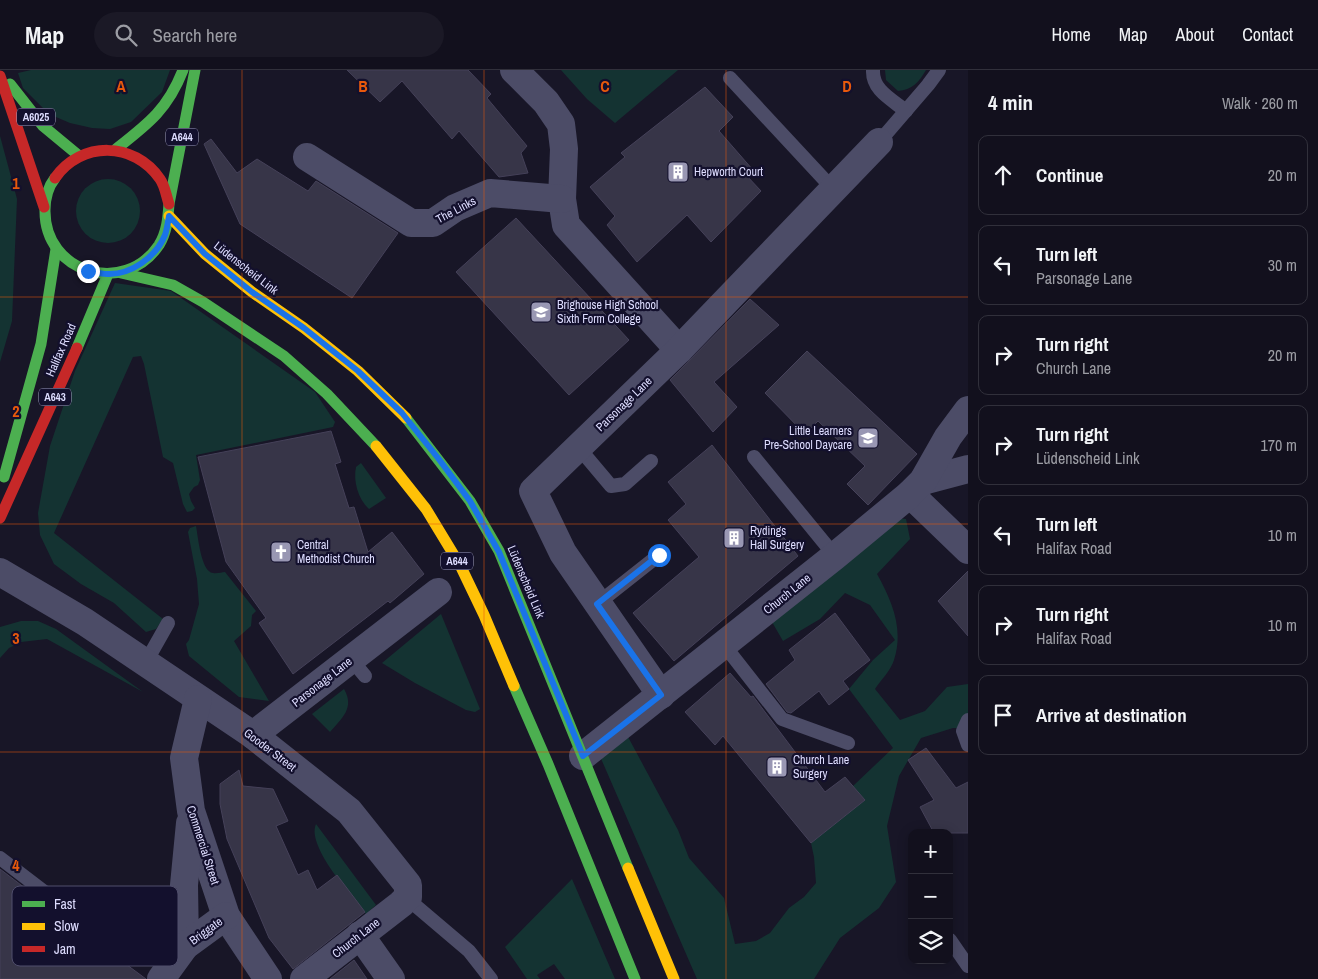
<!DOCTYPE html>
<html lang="en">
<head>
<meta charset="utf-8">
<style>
  :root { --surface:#12101d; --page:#1b1926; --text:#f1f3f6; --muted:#9c9da4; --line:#31303b }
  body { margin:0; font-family:"Archivo Narrow",sans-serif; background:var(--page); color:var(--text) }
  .controls { position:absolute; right:15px; bottom:15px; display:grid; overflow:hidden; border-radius:10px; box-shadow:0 2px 12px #0003 }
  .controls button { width:45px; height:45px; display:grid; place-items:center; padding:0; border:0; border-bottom:1px solid var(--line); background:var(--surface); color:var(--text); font:25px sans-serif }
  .stop { position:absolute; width:15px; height:15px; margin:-11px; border:4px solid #1a73e8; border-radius:50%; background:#fff }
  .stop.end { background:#1a73e8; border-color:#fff; box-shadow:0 1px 5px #0008 }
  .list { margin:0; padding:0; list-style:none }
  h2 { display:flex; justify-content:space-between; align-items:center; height:65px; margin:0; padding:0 20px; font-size:21px }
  h2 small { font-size:16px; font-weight:400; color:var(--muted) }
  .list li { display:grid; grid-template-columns:32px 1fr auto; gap:15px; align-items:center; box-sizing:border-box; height:80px; margin:0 10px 10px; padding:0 10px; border:1px solid var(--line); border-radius:10px }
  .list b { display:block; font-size:19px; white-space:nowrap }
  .list p { margin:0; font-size:16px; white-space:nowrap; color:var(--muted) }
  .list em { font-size:16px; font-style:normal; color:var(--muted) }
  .icon { flex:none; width:28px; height:28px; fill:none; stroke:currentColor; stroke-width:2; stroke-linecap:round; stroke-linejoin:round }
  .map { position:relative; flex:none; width:968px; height:909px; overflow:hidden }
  header { display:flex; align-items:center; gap:30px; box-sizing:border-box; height:70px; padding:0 25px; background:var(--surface); border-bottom:1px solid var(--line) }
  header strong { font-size:24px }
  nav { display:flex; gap:28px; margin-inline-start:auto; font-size:18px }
  .search { width:350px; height:45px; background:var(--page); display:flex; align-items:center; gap:12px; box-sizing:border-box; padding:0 18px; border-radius:28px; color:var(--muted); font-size:19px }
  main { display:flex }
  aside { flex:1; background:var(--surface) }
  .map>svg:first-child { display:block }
  .green { fill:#143332 }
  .building { fill:#373548; stroke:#454159 }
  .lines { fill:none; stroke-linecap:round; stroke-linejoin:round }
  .lane { stroke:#4c4c67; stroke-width:14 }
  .street { stroke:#4c4c67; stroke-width:28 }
  .fast { stroke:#4caf50; stroke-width:11 }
  .slow { stroke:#ffc107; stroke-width:11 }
  .jam { stroke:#c62828; stroke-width:11 }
  .route { stroke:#1a73e8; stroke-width:6 }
  .grid { fill:none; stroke:#e8590c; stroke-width:1; stroke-opacity:0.55 }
  .labels { text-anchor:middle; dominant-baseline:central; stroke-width:4.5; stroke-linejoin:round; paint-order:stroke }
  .shield { fill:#13102d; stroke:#a1a0c0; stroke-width:1 }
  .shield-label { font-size:11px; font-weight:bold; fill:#deddff }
  .poi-label { font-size:12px; fill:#deddff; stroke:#13102d; text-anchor:start }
  .street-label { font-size:12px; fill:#deddff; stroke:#13102d }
  .key { fill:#13102d; stroke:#504e6c; stroke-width:1 }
  .key-label { font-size:14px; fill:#deddff }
  .grid-label { font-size:16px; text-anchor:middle; font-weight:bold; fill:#e8590c; stroke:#13102d; stroke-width:4.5; stroke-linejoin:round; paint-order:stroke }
</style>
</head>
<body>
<header>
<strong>Map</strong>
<div class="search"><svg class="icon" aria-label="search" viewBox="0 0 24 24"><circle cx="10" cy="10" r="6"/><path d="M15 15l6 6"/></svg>Search here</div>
<nav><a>Home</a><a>Map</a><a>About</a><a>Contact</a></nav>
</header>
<main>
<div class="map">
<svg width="968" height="909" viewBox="0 0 968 909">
  <rect width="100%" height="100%" fill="#181627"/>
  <g class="green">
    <polygon points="31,0 170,0 162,22 131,52 110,59 92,58 70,53 49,44 23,18 18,3"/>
    <polygon points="561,0 678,0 615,53 587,29"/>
    <path d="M885 0H926C919 12 912 20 898 21L886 10Z"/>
    <polygon points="0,66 17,129 12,251 0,292"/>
    <circle cx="108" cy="141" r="32"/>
    <polygon points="115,213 171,221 315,322 335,352 333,357 196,385 200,410 198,415 194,417 189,424 191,431 195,438 192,441 187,442 183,434 173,393 163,387 144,294 141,286 133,287 54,463 163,549 156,559 146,562 114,533 81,514 54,494 40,465 38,443 50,376 75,301"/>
    <path d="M361 393 386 428 369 439C358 429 353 411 356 397Z"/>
    <path d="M897 448 906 449 910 469 877 504C892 531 904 559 894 590 891 600 881 610 875 619L900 650 925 641 947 617 968 614V658H953L921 668 899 706 887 756 896 812 879 838 840 868 814 909H697L599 684 627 665 678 760 689 788 724 828 735 874 756 871 770 863 789 838 804 827 816 813 814 787 811 773 865 730 853 716 893 678 849 619 873 590 895 570 870 535 845 523 820 549 783 571 772 552Z"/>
    <path d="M196 456C198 466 201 502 213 503 217 504 222 502 225 502L256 541 252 545 251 556 234 571 269 631 239 627 189 586 186 574 189 570 199 534 197 509 188 462 190 458Z"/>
    <polygon points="441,544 480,639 475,642 466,640 415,613 382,593"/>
    <polygon points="21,551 38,551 56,559 143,622 47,569 21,572 9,578 0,588 0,557"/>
    <path d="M344 619C355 638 342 648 330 662L312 644Z"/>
    <path d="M316 754 376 835 366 844C352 826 306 776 316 754Z"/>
    <polygon points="572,809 615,909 565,909 554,894 537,905 540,909 527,909 505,877"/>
  </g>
  <g class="building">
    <polygon points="347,0 468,0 491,24 487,28 527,76 521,83 528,103 499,107 459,61 452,69 402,11 380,32"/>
    <polygon points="705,17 733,47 719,61 753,100 746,105 761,121 711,172 687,145 637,192 607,155 615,146 590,117 625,87 621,83"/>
    <polygon points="211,69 237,103 257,89 308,121 316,111 398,163 352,228 240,154 204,74"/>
    <polygon points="516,148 629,270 569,325 456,202"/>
    <polygon points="750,229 779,255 714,312 737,337 713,362 670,310"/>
    <polygon points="807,281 917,384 868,435 847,414 865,396 818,351 805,364 765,323"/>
    <polygon points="331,361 341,392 335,394 349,438 354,437 368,482 392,462 424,504 390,533 388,531 293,604 259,553 266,548 226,492 198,387"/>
    <polygon points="712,375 798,486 674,591 633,543 699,487 668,450 686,434 668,412"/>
    <polygon points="968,501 968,566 938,531"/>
    <polygon points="835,543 870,590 843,611 849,619 829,635 819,621 791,643 787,642 766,614 795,590 789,580"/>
    <polygon points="730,603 751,627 753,626 825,722 845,707 865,730 811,773 723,666 715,675 685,642"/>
    <polygon points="926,678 956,718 968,712 968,763 934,763 920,737 934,730 908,690"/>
    <polygon points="239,700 243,716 273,719 288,751 276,756 298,805 308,800 317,820 337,805 365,842 293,899 269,868 227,769 220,734 220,714"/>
    <polygon points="0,799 80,860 146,909 0,909"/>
    <polygon points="354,890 367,909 330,909"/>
  </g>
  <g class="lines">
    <g class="lane">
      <path d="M873 0C872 20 891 29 906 41"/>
      <polyline points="730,8 834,120"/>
      <polyline points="879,72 928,15 939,0"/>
      <polyline points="579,378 611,416 625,414 651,391"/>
      <polyline points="754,387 835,486"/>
      <polyline points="597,534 659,485"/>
      <polyline points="724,575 782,649 848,673"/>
      <polyline points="351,589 365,606"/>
      <polyline points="146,592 168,553"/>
      <polyline points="968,650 963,661 968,675"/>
      <polyline points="0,788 85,853"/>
      <polyline points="408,827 416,836 469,881 491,909"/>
      <polyline points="950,870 968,896"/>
    </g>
    <g class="street">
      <polyline points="514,0 546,32 561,54 564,79 562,129 566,155 679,280"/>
      <polyline points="307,87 411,153 433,153 455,138 490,123 562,129"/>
      <polyline points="923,411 968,399"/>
      <polyline points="910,424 968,480"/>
      <polyline points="0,502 85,552 253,665 349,741 408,815 408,827 401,834 304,909"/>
      <polyline points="661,625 563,483 533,421 679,280 879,72"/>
      <polyline points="198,629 184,688 191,741 226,846 268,909"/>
      <polyline points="253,665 438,522"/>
      <polyline points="583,686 835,486 910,424 923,411 948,367 968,340"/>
      <polyline points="360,865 391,909"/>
      <polyline points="185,876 184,815 190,753"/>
      <polyline points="161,909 185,876 226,846"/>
    </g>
    <g class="fast">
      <polyline points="10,14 43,56 78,85"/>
      <path d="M116 79C148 54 168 39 183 0"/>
      <path d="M55 108C48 117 45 128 45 140 44 203 124 227 159 175 167 162 168 148 169 134L195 0"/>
      <polyline points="121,203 173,215 203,232 284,286 327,324 376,376"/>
      <polyline points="77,278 108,204"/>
      <polyline points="406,348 470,431 499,481 628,798"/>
      <polyline points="4,407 41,274 56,179"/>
      <polyline points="514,616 548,694 635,909"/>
    </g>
    <g class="slow">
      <polyline points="169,146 205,184 252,222 304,258 358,301 406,348"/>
      <polyline points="376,376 426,439 460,495 484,545 514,616"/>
      <polyline points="628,798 674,909"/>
    </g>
    <g class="jam">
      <polyline points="0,6 44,137"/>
      <path d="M55 108C81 71 134 71 160 109 165 116 166 125 169 134"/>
      <polyline points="0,448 77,278"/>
    </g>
  </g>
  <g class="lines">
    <path class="route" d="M88 201C94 202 101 204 107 204 131 205 156 187 165 165 167 159 168 152 169 146L205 184 252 222 304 258 358 301 402 343 438 388 470 431 499 482 583 686 661 625 597 534 659 485"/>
  </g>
  <path class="grid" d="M242 0V909M484 0V909M726 0V909M0 227H968M0 454H968M0 682H968"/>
  <defs>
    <g id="building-square" transform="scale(1.125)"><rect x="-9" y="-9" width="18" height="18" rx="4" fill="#9997b3" stroke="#13102d"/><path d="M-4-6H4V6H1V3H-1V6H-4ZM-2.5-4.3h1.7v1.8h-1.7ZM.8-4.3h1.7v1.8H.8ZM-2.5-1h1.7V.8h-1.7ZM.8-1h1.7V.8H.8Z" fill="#fff"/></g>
    <g id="university-square" transform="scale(1.125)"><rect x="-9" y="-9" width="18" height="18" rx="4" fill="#9997b3" stroke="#13102d"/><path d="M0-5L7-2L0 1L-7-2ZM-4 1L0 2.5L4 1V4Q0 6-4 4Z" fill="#fff"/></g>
    <g id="school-square" transform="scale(1.125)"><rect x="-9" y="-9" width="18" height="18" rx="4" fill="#9997b3" stroke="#13102d"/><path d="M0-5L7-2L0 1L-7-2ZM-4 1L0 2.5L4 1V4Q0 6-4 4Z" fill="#fff"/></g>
    <g id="church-square" transform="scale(1.125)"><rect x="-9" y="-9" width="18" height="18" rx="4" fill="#9997b3" stroke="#13102d"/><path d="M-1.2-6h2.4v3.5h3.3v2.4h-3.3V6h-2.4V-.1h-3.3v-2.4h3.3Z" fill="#fff"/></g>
  </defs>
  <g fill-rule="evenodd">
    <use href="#building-square" x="678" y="102"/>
    <use href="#university-square" x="541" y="242"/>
    <use href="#school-square" x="868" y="368"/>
    <use href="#building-square" x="734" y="468"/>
    <use href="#church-square" x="281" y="482"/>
    <use href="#building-square" x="777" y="697"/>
  </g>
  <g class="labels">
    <g class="shield">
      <rect x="17" y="38.5" width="38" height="17" rx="4"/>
      <rect x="166" y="58.5" width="32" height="17" rx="4"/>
      <rect x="39" y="318.5" width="32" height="17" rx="4"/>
      <rect x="441" y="482.5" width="32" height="17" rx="4"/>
    </g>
    <g class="shield-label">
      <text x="36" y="47">A6025</text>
      <text x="182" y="67">A644</text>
      <text x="55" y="327">A643</text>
      <text x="457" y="491">A644</text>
    </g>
    <g class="poi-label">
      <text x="694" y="102">Hepworth Court</text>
      <text x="557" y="235">Brighouse High School<tspan x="557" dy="14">Sixth Form College</tspan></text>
      <text x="852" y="361" text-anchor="end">Little Learners<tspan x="852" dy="14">Pre-School Daycare</tspan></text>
      <text x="750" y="461">Rydings<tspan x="750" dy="14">Hall Surgery</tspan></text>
      <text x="297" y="475">Central<tspan x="297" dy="14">Methodist Church</tspan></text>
      <text x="793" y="690">Church Lane<tspan x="793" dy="14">Surgery</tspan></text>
    </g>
    <g class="street-label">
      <text transform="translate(456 140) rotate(-28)">The Links</text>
      <text transform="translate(246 198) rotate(38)">Lüdenscheid Link</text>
      <text transform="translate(61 280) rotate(-66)">Halifax Road</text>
      <text transform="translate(624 334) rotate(-44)">Parsonage Lane</text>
      <text transform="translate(526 512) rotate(67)">Lüdenscheid Link</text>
      <text transform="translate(787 524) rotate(-39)">Church Lane</text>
      <text transform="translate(322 612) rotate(-38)">Parsonage Lane</text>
      <text transform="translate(270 680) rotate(37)">Gooder Street</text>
      <text transform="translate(203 775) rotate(72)">Commercial Street</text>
      <text transform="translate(206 861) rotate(-36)">Briggate</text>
      <text transform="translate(356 868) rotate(-38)">Church Lane</text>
    </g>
  </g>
  <rect x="12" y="816" width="166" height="80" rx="8" class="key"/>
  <rect x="22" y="831" width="23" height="6" fill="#4caf50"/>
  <rect x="22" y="853" width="23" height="7" fill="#ffc107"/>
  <rect x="22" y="876" width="23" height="6" fill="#c62828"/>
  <g class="key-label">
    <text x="54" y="839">Fast</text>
    <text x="54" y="861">Slow</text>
    <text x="54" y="884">Jam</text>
  </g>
  <g class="grid-label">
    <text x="121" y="22">A</text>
    <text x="363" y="22">B</text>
    <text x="605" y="22">C</text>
    <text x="847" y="22">D</text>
    <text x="16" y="119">1</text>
    <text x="16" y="347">2</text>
    <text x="16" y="574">3</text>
    <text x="16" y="801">4</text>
  </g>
</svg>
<div class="controls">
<button>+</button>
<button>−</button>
<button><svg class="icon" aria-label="layers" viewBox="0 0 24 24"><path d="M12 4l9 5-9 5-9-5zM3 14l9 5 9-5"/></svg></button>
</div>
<div class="stop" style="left:659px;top:485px"></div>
<div class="stop end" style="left:88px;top:201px"></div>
</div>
<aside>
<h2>4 min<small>Walk · 260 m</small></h2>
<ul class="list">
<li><svg class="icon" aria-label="ahead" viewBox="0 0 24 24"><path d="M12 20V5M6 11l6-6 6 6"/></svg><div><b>Continue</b></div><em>20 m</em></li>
<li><svg class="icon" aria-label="left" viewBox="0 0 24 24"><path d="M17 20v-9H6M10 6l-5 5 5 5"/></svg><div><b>Turn left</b><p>Parsonage Lane</p></div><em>30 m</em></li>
<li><svg class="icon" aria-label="right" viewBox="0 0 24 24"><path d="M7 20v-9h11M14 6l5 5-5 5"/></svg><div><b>Turn right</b><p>Church Lane</p></div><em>20 m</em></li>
<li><svg class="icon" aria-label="right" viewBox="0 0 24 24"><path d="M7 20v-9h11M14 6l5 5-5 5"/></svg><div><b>Turn right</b><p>Lüdenscheid Link</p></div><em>170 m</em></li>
<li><svg class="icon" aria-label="left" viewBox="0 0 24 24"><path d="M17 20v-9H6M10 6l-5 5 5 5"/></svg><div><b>Turn left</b><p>Halifax Road</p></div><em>10 m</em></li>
<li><svg class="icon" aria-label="right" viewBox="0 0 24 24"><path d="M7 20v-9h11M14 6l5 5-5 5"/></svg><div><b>Turn right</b><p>Halifax Road</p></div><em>10 m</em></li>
<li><svg class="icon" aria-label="arrive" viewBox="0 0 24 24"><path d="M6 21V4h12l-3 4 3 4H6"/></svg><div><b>Arrive at destination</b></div></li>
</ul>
</aside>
</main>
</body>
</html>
